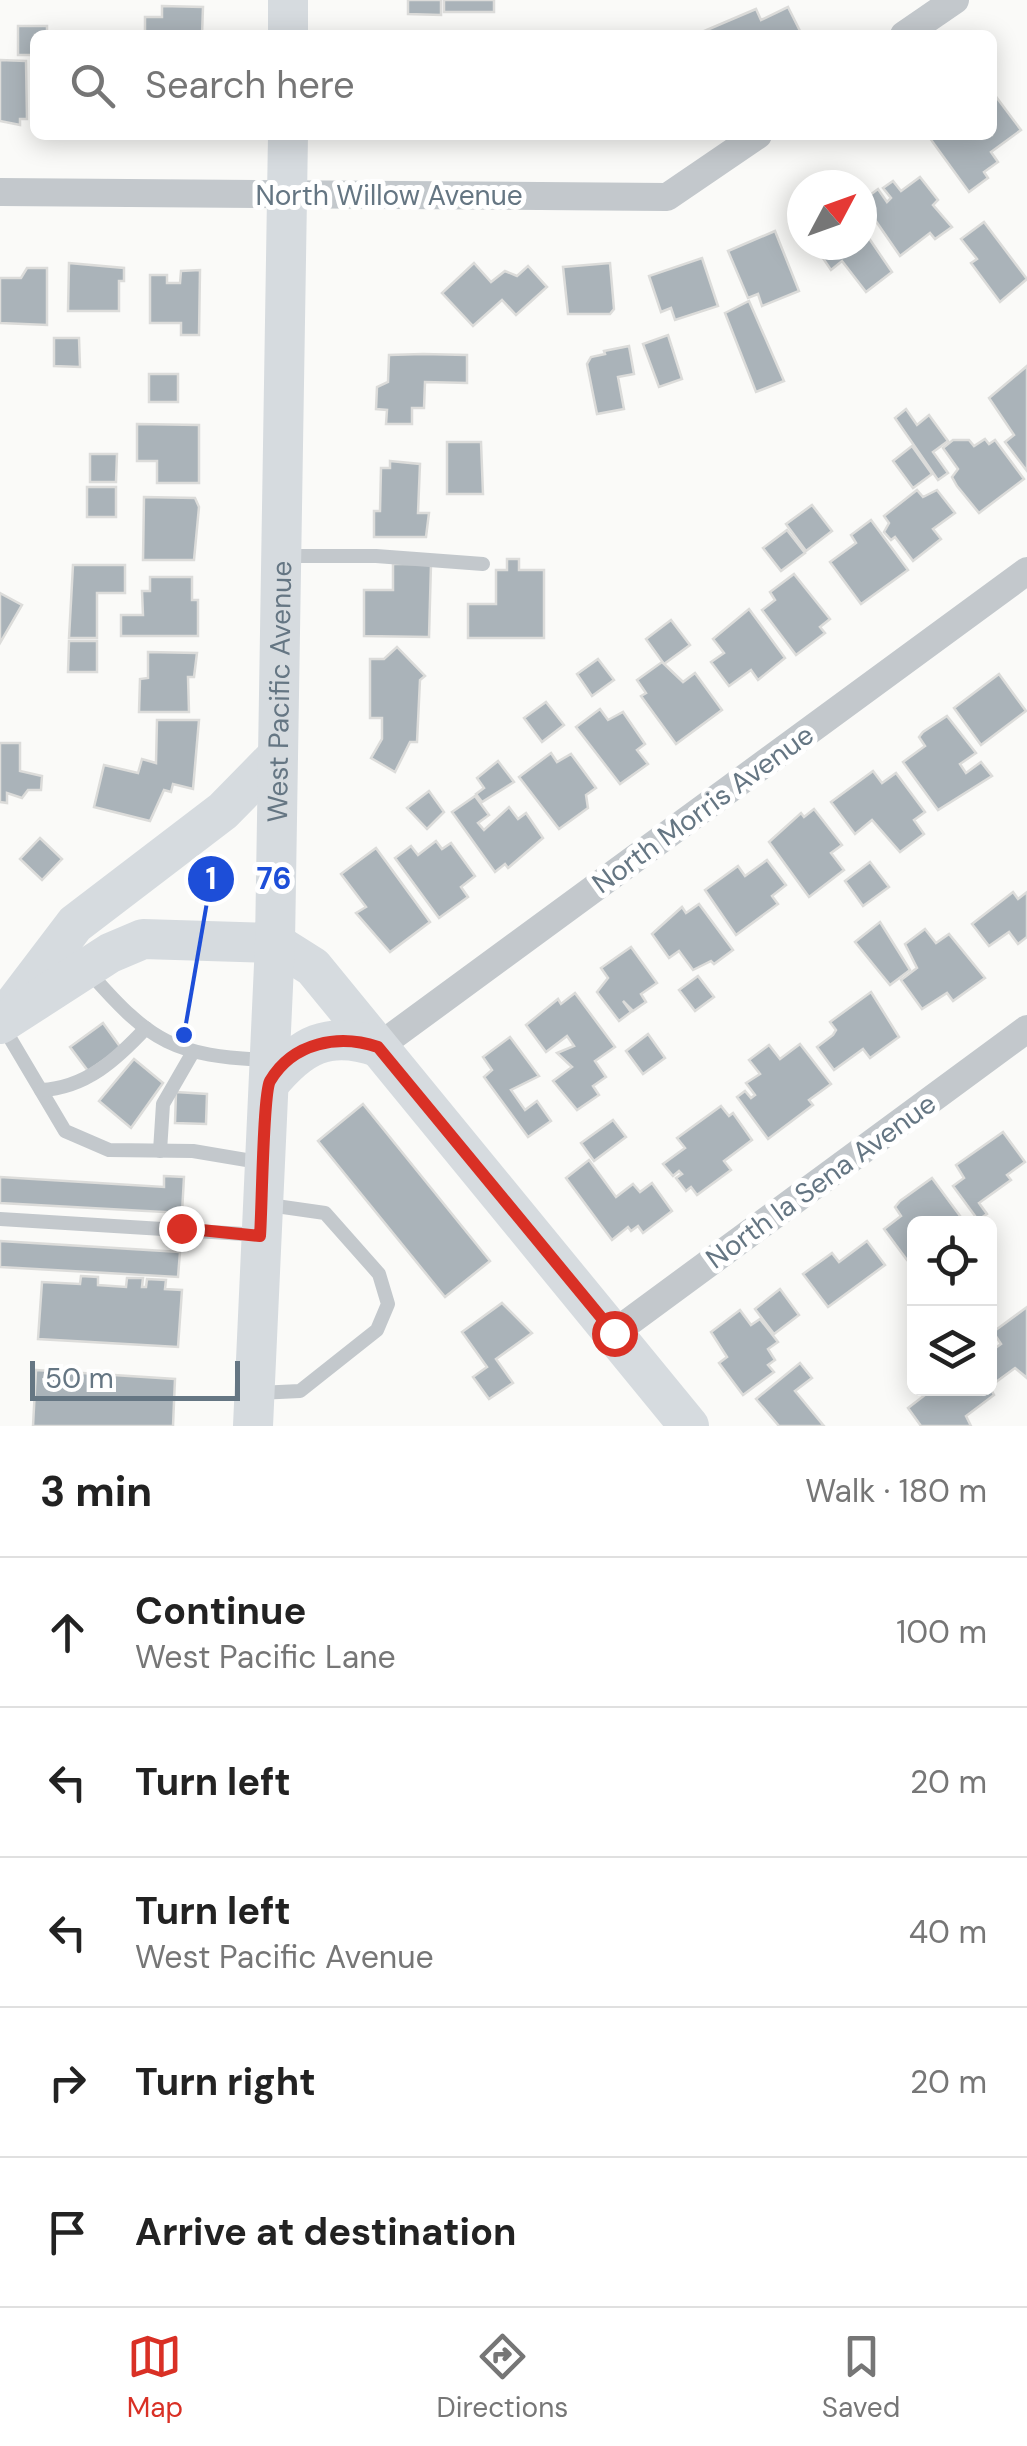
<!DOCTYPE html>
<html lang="en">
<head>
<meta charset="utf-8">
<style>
  :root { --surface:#fff; --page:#f2f2f2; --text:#222; --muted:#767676; --line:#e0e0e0; --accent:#d93025 }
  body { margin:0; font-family:"DM Sans",sans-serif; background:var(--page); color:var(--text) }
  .controls { position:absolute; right:30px; bottom:30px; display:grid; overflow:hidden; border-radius:15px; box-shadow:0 5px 25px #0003 }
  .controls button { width:90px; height:90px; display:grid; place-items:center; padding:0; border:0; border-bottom:2px solid var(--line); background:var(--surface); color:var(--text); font:50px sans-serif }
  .compass { position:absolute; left:787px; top:170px; width:90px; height:90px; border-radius:50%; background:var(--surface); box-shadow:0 5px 25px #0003; rotate:49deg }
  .scale { position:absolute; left:30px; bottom:25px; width:210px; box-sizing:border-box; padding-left:10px; border:5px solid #657683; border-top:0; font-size:28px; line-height:35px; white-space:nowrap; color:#657683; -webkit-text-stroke:8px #fff; paint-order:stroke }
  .stop { position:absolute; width:30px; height:30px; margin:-22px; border:8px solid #d93025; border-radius:50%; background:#fff }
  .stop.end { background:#d93025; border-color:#fff; box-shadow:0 2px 10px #0008 }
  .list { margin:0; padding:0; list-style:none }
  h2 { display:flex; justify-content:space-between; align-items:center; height:130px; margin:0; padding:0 40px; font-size:42px }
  h2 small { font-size:32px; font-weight:400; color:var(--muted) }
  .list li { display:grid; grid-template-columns:65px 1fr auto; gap:30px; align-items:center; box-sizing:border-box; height:150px; padding:0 40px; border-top:2px solid var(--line) }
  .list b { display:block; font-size:38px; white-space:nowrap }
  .list p { margin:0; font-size:32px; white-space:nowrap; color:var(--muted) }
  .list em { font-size:32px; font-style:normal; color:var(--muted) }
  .icon { flex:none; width:55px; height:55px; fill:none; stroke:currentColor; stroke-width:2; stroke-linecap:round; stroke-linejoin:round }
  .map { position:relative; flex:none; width:1027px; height:1426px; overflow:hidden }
  .search { position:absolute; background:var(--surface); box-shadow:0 5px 25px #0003; left:30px; right:30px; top:30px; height:110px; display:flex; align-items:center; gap:25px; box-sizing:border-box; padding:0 35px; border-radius:15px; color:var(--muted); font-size:38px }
  .sheet { height:880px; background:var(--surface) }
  nav { display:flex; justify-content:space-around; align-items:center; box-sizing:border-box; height:140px; border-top:2px solid var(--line); background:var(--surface); font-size:28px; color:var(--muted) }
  nav a { display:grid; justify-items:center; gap:5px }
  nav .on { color:var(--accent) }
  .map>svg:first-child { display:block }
  .building { fill:#aab3b9; stroke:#dcdcda; stroke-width:2.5 }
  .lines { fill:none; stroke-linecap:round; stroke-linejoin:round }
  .lane { stroke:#c3c8cc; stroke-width:14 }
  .street { stroke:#c3c8cc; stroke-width:28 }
  .secondary { stroke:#d6dbdf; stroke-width:40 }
  .route { stroke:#d93025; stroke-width:12 }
  .labels { text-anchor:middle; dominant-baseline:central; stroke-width:10; stroke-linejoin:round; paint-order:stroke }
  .street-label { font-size:28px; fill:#657683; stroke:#fff }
  .leader { fill:none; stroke:#1d4ed8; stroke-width:4 }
  .callout-dot { fill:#1d4ed8; stroke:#fff; stroke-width:4 }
  .mark-label { font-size:30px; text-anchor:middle; font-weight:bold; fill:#fff }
  .callout-label { font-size:30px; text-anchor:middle; font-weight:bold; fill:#1d4ed8; stroke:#fff; stroke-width:10; stroke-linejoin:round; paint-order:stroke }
</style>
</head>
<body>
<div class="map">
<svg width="1027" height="1426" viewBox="0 0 1027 1426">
  <rect width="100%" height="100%" fill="#fafaf8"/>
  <g class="building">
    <polygon points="408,0 441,0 441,15 408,14"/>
    <rect x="444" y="0" width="50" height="12"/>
    <polygon points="162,6 203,7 202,35 145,35 145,17 162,17"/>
    <polygon points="788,7 802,35 695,35 756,9 761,20"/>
    <polygon points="18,26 47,26 47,35 35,35 35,55 18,55"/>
    <polygon points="0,60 26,61 27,119 20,119 20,125 0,121"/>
    <polygon points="994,94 1021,130 991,152 998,162 984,172 988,178 969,192 929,137 992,135"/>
    <polygon points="920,177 938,200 933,205 952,227 935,239 930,233 900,256 862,201 878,189 887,202 891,198 883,188 893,181 901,191"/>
    <polygon points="984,222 1027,279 1000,302 971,263 977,259 961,239"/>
    <polygon points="862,228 892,272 866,292 842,261 831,270 814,245 862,245"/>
    <polygon points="775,231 799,291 762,306 758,294 748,298 728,251"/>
    <polygon points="702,258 718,306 675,320 671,308 661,312 649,276"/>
    <polygon points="69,263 124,268 124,281 119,281 119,311 68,311"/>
    <polygon points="474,263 491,282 505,271 517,276 528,266 547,287 516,315 502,300 473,326 442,293"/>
    <polygon points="610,263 614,309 610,314 568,314 563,267"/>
    <polygon points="27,268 47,268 47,325 0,323 0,278 21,278"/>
    <polygon points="200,270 199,335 181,335 181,323 150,323 150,275 167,275 167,283 180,283 181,271"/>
    <polygon points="749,301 784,381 756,392 725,313"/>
    <polygon points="668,335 682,379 659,387 643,344"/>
    <polygon points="54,338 79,338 80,367 54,366"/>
    <polygon points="629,346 634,374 618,377 624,409 597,414 587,364 591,357 605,354 604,351"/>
    <polygon points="423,354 467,355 467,383 425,382 424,408 412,408 412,424 386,424 387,410 376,409 377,387 388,382 389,355"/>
    <polygon points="1027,366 1027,471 1005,442 1014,435 989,398"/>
    <rect x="149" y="374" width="29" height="28"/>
    <polygon points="906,409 917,425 929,415 948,441 933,452 948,473 938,480 895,418"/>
    <polygon points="137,424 199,425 199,483 157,483 157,461 137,461"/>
    <polygon points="985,439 989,444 995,440 1024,479 979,513 957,486 952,477 958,469 943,448 953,440 969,440 974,446"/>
    <polygon points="447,442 481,442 483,494 447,494"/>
    <polygon points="912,446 932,474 913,488 893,461"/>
    <polygon points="90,454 117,454 116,482 90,482"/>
    <polygon points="390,461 420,464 418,513 429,513 426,537 374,537 374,511 380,511 381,468 390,468"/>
    <rect x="87" y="487" width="29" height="30"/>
    <polygon points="917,490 923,497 937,490 955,513 933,529 941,539 913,561 895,537 891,540 884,532 889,523 884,516"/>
    <polygon points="144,497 195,498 199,507 194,560 143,560"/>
    <polygon points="812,505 832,531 806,551 786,524"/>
    <polygon points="871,520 908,570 861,604 830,562 856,543 851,535"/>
    <polygon points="787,530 805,553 781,571 763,548"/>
    <polygon points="507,559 519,559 519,570 544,570 544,638 468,638 468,604 496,604 496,570 507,570"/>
    <polygon points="393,564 431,564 429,637 364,636 364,590 393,590"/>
    <polygon points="73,565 125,565 125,593 97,593 97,638 69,638"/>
    <polygon points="794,574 830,619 820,627 825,633 796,655 762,610 775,600 770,592"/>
    <polygon points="150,577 192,577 192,600 198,600 198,636 121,636 121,615 143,615 142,591 150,591"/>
    <polygon points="0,593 22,605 0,643"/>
    <polygon points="749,609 785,658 758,680 751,670 729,686 711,662 724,653 713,639"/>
    <polygon points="671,620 690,645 664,664 646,639"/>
    <polygon points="69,641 97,641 97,672 68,672"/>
    <polygon points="397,647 425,676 420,680 417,742 410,742 395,772 371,758 382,739 382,718 370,718 370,659 384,659"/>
    <polygon points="148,652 197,653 194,677 188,677 189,712 139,712 140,679 148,678"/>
    <polygon points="598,659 614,680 592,696 577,674"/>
    <polygon points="662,662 683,682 695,673 722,710 676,744 641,696 646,693 637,680"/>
    <polygon points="999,674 1026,711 981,745 954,708"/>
    <polygon points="546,702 564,725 542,742 524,718"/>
    <polygon points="600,709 608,720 623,712 645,744 637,750 648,764 620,784 576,727"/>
    <polygon points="947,716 976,753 960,764 966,773 981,762 992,776 938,810 903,762 925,746 919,737 923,732"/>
    <polygon points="157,720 199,720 193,789 173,784 171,792 164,790 150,821 94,807 104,765 138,773 142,759 156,763"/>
    <polygon points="0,743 20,743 20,771 42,776 41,790 28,790 22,798 7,793 7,803 0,802"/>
    <polygon points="551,753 557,762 571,754 596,788 586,795 588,808 559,829 519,777"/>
    <polygon points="498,761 514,782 482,802 476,794 484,788 477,778"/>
    <polygon points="873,771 882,783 896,773 925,812 914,820 924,834 900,852 872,820 855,834 831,802"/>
    <polygon points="429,791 444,812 427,829 407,808"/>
    <polygon points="475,796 489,815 478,823 484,830 509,807 518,819 526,813 543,838 508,868 505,864 495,872 452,812"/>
    <polygon points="814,809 842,845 831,853 844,870 809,897 769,842 801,813 804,817"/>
    <polygon points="40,838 62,859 42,880 20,859"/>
    <polygon points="436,841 442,849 451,843 475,876 461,887 468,897 439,918 395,858 411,846 418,855"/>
    <polygon points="376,848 430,922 390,952 356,913 366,907 341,874"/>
    <polygon points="767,860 786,885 772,896 778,904 736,935 705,890 738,866 745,876"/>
    <polygon points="870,862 889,887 863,906 845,881"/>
    <polygon points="1013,892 1018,899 1027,892 1027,937 1018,944 1009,932 989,946 972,924"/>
    <polygon points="699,904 733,950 714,964 711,961 693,970 679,951 669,958 652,934 682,907 686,913"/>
    <polygon points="880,922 910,970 890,985 855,942"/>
    <polygon points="925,929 936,943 949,934 985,978 953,1001 947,993 922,1009 901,980 917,968 905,944"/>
    <polygon points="631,947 657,983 641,994 646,1002 633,1011 623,1001 631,1012 619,1021 597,992 608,978 601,968"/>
    <polygon points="698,976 714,997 695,1011 679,990"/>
    <polygon points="871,992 899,1037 870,1058 863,1049 834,1070 817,1047 833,1035 836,1030 830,1022"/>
    <polygon points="575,993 615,1047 595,1061 606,1077 593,1086 599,1095 577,1110 553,1081 572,1067 557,1053 574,1046 567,1036 546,1052 526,1025 558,999 561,1004"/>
    <polygon points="103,1023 121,1048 88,1071 70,1047"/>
    <polygon points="648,1034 665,1058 643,1074 626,1051"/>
    <polygon points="510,1037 539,1076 511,1090 525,1110 537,1101 551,1121 528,1137 484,1077 492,1070 483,1057"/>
    <polygon points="800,1044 831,1084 809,1100 813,1105 768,1139 737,1097 745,1091 751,1098 755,1095 746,1083 760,1074 749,1060 769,1045 780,1059"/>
    <polygon points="134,1059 163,1083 131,1128 99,1101"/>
    <polygon points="176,1092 207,1094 206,1124 175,1123"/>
    <polygon points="363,1104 490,1261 445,1297 318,1141"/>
    <polygon points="721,1106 729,1116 733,1113 752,1140 724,1161 731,1170 697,1195 691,1187 686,1191 676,1178 682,1174 679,1171 673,1176 663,1164 685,1148 677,1138"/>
    <polygon points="613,1120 626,1137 594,1161 581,1143"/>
    <polygon points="1003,1132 1025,1162 1007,1175 1011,1180 979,1203 987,1214 978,1220 953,1186 964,1178 956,1165"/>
    <polygon points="589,1160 616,1197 633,1184 640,1192 652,1183 672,1211 643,1233 638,1226 631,1231 628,1227 612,1240 566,1178"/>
    <polygon points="164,1176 184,1177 182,1213 0,1203 0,1177 164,1187"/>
    <polygon points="932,1178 966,1224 914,1224 914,1257 907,1260 884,1229 901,1216 895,1207 900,1201"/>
    <polygon points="0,1241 180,1252 178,1277 0,1267"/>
    <polygon points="867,1241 885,1265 828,1307 803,1274 832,1253 839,1262"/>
    <polygon points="81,1276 98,1277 98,1285 126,1287 127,1278 143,1278 142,1287 146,1287 147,1279 166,1280 165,1289 182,1290 178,1347 38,1339 42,1282 80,1284"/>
    <polygon points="780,1289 799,1315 774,1334 755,1309"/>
    <polygon points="502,1303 532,1333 496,1359 513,1383 489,1399 473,1377 487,1367 462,1332"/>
    <polygon points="1027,1307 1027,1378 1015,1368 996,1382 990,1374 990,1352 1001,1344 993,1332"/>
    <polygon points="740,1310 751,1325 760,1319 778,1342 768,1349 775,1360 768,1365 774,1372 743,1395 719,1363 727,1357 711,1332"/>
    <polygon points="800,1363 812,1378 795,1391 824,1426 779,1426 756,1399"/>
    <polygon points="36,1370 175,1379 173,1426 33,1426"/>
    <polygon points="934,1388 990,1388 994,1395 966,1416 971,1426 921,1426 908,1408"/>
  </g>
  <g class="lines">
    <g class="lane">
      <polyline points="282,556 376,556 483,564"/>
      <path d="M90 973C151 1043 175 1056 268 1060"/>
      <polyline points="4,1028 65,1131 109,1150 193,1151 264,1163"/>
      <path d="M41 1090C86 1088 117 1059 146 1028"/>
      <polyline points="160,1151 163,1104 193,1052"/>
      <polyline points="0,1219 259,1235"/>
      <polyline points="258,1393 300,1391 377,1330 388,1304 379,1274 325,1213 269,1205"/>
    </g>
    <g class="street">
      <polyline points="904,35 955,0"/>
      <polyline points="0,192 667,197 758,135"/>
      <polyline points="378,1047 1027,571"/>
      <polyline points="614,1333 1027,1029"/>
    </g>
    <g class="secondary">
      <polyline points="288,35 288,0"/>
      <polyline points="15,1003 75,924 223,811 278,755"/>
      <polyline points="0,1024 110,953 143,939 275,943 313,967 689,1426"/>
      <path d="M269 1084C301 1045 328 1030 378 1047"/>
      <path id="s1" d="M253 1426 275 943 288 135"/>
    </g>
  </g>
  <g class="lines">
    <path class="route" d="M181 1228 260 1236C262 1210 263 1094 270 1081 293 1042 339 1034 378 1047L614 1333"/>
  </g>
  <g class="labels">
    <g class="street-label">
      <text x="389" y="195">North Willow Avenue</text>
      <text stroke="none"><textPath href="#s1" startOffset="735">West Pacific Avenue</textPath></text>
      <text transform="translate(703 809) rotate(-36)">North Morris Avenue</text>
      <text transform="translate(821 1181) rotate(-36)">North la Sena Avenue</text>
    </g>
  </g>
  <path class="leader" d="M184 1035L211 879"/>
  <g class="callout-dot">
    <circle cx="184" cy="1035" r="10"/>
    <circle cx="211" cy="879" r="25"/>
  </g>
  <g class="mark-label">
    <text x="211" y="889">1</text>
  </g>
  <g class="callout-label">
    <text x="274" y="889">76</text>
  </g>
</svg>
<div class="controls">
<button><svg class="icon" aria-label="locate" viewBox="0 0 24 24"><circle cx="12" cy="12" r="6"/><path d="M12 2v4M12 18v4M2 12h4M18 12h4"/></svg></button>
<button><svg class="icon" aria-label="layers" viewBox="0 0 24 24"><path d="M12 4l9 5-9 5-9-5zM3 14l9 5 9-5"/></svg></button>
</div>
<svg class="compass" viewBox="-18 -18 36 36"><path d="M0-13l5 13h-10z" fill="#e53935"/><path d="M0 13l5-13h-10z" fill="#767676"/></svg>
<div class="scale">50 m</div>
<div class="stop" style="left:614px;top:1333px"></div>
<div class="stop end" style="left:181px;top:1228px"></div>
<div class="search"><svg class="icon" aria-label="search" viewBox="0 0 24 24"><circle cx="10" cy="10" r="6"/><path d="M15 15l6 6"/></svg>Search here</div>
</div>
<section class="sheet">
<h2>3 min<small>Walk · 180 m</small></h2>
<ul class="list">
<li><svg class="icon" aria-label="ahead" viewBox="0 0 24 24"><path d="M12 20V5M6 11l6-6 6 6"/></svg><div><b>Continue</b><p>West Pacific Lane</p></div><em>100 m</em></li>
<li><svg class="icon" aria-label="left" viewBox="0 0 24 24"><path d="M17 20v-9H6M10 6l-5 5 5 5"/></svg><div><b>Turn left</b></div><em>20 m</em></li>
<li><svg class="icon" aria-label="left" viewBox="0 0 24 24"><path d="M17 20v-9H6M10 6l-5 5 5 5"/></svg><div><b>Turn left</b><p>West Pacific Avenue</p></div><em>40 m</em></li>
<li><svg class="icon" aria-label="right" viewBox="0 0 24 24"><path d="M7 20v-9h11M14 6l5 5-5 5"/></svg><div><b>Turn right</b></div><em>20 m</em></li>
<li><svg class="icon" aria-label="arrive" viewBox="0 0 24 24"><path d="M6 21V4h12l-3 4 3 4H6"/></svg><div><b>Arrive at destination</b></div></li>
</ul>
</section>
<nav>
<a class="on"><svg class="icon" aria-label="map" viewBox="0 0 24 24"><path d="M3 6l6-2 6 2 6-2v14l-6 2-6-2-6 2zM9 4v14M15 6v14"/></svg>Map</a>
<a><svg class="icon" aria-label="directions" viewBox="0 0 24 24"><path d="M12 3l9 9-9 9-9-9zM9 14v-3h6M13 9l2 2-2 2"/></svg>Directions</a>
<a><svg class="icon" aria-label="saved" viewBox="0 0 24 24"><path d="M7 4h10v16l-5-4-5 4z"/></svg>Saved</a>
</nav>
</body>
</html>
